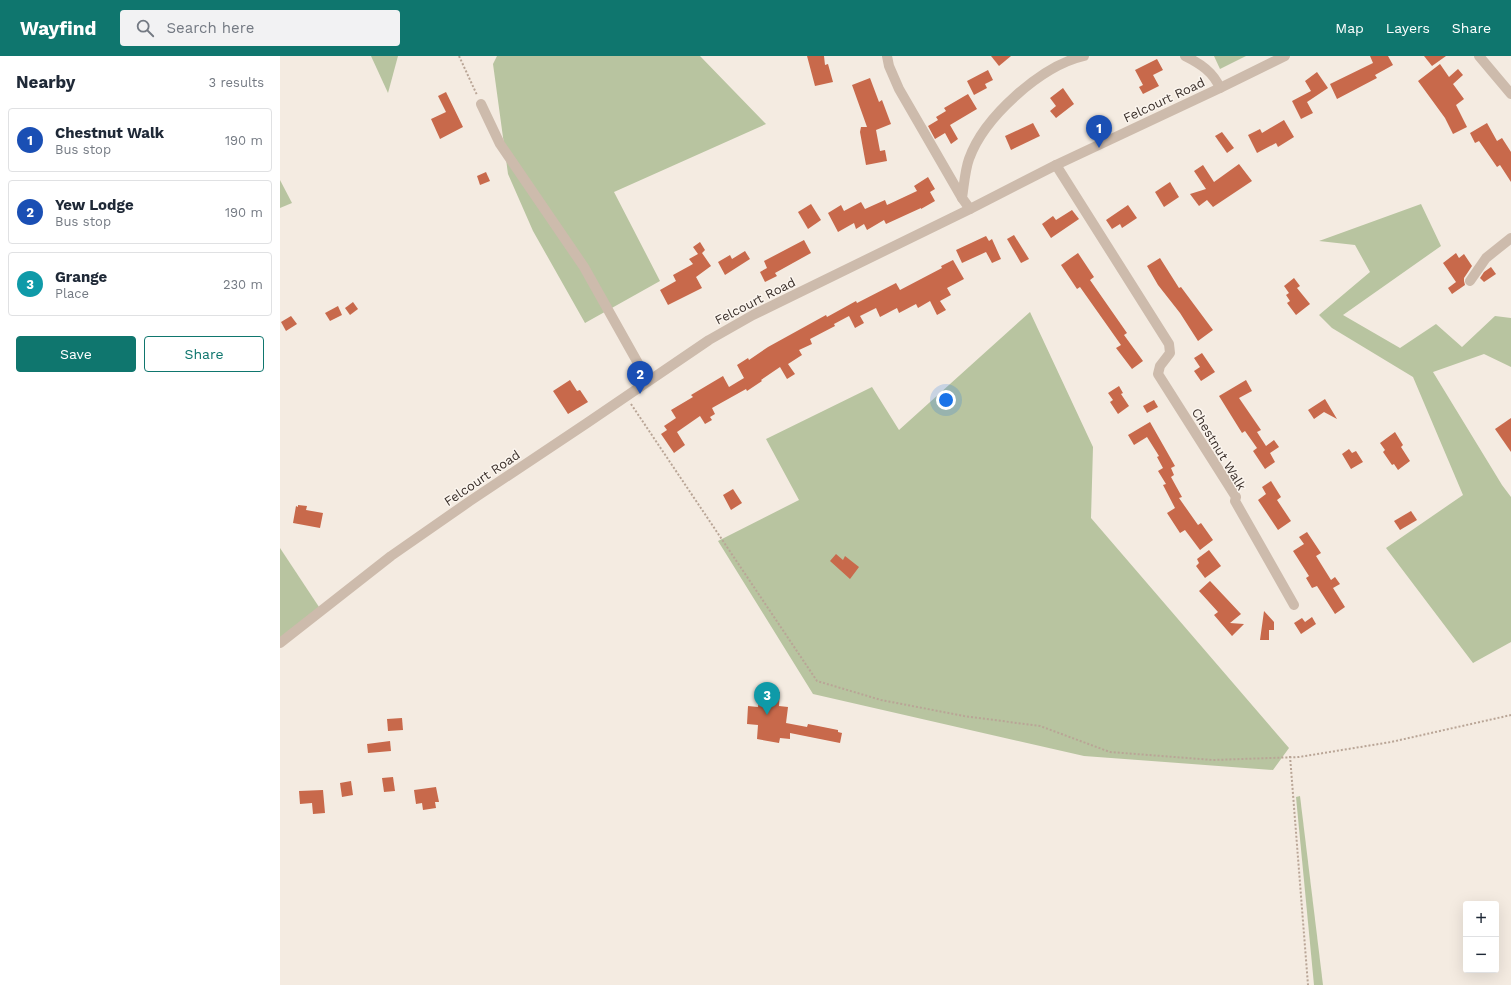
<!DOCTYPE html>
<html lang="en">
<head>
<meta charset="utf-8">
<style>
  :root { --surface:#fff; --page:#f2f2f3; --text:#1f2937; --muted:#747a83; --line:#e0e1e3; --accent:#0f766e }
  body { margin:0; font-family:"Work Sans",sans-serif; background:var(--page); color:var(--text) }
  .controls { position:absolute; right:12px; bottom:12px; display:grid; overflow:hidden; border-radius:4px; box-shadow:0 4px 16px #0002 }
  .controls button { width:36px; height:36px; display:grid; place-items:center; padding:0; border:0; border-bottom:1px solid var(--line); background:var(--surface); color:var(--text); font:20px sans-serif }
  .you { position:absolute; left:666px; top:344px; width:14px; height:14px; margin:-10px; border:3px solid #fff; border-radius:50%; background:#1a73e8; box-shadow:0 0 0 6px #1a73e833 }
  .badge { display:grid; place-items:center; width:26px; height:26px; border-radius:50%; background:var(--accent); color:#fff; font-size:13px; font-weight:700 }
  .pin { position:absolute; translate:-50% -33px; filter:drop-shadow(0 1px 2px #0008) }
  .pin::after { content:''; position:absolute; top:21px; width:14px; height:12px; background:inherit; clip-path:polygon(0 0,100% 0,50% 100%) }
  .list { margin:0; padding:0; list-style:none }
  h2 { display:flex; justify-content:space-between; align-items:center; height:52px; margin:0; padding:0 16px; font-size:17px }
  h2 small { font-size:13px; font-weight:400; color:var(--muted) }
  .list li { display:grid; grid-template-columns:26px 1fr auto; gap:12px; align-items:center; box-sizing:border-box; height:64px; margin:0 8px 8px; padding:0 8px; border:1px solid var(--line); border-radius:4px }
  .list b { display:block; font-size:15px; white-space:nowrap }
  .list p { margin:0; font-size:13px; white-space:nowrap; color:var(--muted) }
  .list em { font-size:13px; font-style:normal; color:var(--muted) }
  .actions { display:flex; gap:8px; padding:12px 16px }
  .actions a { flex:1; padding:9px 0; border:1px solid var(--accent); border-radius:4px; text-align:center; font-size:14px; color:var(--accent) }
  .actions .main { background:var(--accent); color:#fff }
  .icon { flex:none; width:22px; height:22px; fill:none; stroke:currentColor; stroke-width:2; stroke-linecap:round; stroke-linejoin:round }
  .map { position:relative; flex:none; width:1231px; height:929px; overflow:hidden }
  header { display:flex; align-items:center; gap:24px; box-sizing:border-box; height:56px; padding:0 20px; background:var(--accent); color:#fff }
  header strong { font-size:19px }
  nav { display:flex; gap:22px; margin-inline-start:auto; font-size:14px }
  .search { width:280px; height:36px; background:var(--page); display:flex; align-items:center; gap:10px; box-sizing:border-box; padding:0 14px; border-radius:4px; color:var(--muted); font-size:15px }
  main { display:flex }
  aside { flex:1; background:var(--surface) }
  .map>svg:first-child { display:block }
  .green { fill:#b8c4a0 }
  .building { fill:#c8694b }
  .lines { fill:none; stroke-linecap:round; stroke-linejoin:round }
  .path { stroke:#b9a596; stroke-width:2; stroke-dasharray:2 2; stroke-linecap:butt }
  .minor { stroke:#cdbbac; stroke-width:10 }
  .labels { text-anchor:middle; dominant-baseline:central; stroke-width:3; stroke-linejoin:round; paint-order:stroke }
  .street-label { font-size:13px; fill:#3b302b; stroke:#fbf5ee }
</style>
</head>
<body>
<header>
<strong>Wayfind</strong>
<div class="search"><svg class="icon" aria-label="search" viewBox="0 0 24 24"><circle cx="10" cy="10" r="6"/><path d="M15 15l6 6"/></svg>Search here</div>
<nav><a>Map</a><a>Layers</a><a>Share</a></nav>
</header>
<main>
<aside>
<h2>Nearby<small>3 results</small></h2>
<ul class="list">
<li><span class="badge" style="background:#1a4fb4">1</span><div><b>Chestnut Walk</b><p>Bus stop</p></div><em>190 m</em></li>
<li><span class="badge" style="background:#1a4fb4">2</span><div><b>Yew Lodge</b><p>Bus stop</p></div><em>190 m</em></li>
<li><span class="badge" style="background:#0f9aa8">3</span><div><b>Grange</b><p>Place</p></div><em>230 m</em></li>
</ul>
<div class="actions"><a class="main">Save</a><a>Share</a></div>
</aside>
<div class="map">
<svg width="1231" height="929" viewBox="0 0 1231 929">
  <rect width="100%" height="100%" fill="#f4ebe1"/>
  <g class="green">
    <polygon points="91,0 118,0 108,37"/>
    <polygon points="217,0 420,0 486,68 334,136 380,225 305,267 253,175 228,118 213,8"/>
    <polygon points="934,0 966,0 940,13"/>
    <polygon points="0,124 12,147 0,152"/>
    <polygon points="1141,148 1161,190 1063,259 1120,292 1156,268 1182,291 1215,260 1231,262 1231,311 1204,298 1153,316 1222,429 1231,441 1231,586 1193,607 1106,492 1183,439 1133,321 1052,272 1039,259 1090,216 1075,189 1039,185"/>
    <polygon points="750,256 813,391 811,462 1009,692 993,714 804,700 533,638 438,485 519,444 486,383 592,331 619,374"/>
    <polygon points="0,492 41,554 0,587"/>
    <polygon points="1020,740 1043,929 1034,929 1016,741"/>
  </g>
  <g class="building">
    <polygon points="527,0 544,0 545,9 548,8 553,26 535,30"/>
    <polygon points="711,0 731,0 719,10"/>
    <polygon points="1090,0 1108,0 1113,9 1095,19 1097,22 1057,43 1050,28 1093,7"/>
    <polygon points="1144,0 1166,0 1152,10"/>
    <polygon points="877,3 883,14 873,19 879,30 863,38 859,31 863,29 855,14"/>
    <polygon points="1160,8 1169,21 1178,13 1183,19 1173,28 1184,43 1176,49 1187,71 1173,78 1165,62 1138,25"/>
    <polygon points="708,14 713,24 705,28 707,32 694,39 687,25"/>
    <polygon points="1037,16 1048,32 1027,46 1033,57 1021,63 1012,45 1031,35 1025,25"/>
    <polygon points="590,22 599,46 602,44 611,68 596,74 600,95 605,94 607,105 586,109 580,76 581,71 587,71 572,29"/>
    <polygon points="783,32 794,48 776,62 770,55 776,50 770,42"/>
    <polygon points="166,36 183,71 160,83 151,63 166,56 158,40"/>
    <polygon points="688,38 697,53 670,69 678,83 671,88 665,77 655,83 648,70 658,64 656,61 666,55 664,52"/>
    <polygon points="1004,64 1014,81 998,91 996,87 977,97 968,79 980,73 982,77"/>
    <polygon points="753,67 760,80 731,94 725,80"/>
    <polygon points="1207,67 1217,85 1222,82 1231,96 1231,126 1220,109 1217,111 1199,85 1195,87 1190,77"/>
    <polygon points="942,76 954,92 947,97 935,80"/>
    <polygon points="959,108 972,125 933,151 927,144 919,150 910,138 926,133 914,115 923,109 934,126"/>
    <polygon points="206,116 210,125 200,129 197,120"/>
    <polygon points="648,121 655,133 650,136 655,145 641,153 641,152 606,168 604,164 587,174 584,168 576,173 574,167 558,176 548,157 561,149 564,155 581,146 585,153 605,144 607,149 637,135 634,130"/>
    <polygon points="890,126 899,141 884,151 875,136"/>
    <polygon points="531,148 541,164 528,173 518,156"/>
    <polygon points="848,149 857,162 842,172 840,168 832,173 826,164"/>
    <polygon points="792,154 799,163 771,182 762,168 773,160 776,164"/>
    <polygon points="734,179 749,203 741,207 727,183"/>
    <polygon points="706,180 709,185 712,183 721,203 712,207 706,196 682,207 676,194"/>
    <polygon points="524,184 531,197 495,217 497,220 485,226 480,216 487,212 484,205"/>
    <polygon points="420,186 425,194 422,197 431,210 416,221 422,232 388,249 380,234 396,225 393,219 413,208 409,203 418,198 413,191"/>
    <polygon points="465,195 470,203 445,219 438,206 450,199 452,203"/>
    <polygon points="798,197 814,221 810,224 847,277 844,279 863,305 852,313 836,292 841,289 800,231 797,233 781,209"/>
    <polygon points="1176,197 1179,202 1184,198 1192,210 1184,222 1184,225 1185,229 1172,238 1168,232 1176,226 1163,207"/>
    <polygon points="880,202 899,232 901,231 933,274 918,285 900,257 878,229 867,210"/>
    <polygon points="673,204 684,223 667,232 671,239 660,245 666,254 657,259 650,245 638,252 636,248 619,257 617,252 600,261 596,252 580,260 584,267 575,272 569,260 554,268 555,270 530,283 532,288 519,294 522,299 508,308 515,318 507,323 500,311 481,324 482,325 467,335 466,333 432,352 435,358 430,361 432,364 425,368 420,360 397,376 405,389 394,397 381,378 387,374 384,370 396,362 391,354 413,341 411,339 443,320 449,331 464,322 457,309 468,302 469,304 488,291 546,259 547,261 576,245 577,247 616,227 620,234 662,212 661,210"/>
    <polygon points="1211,211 1216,218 1204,226 1200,222 1204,216"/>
    <polygon points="1014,222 1020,230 1017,232 1030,248 1016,259 1007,247 1010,245 1006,239 1009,237 1004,230"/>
    <polygon points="73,246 78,253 70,259 65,252"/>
    <polygon points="58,250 62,259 50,265 45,257"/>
    <polygon points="11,260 17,268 6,275 1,266"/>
    <polygon points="922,297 935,316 921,325 914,315 920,311 914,302"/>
    <polygon points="290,324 297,335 300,334 308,346 288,358 273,335"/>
    <polygon points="966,324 972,335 959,342 981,374 977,376 986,390 994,384 999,391 990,397 995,406 985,413 973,395 977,392 965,375 962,377 939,340"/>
    <polygon points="839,330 843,337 841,338 849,350 838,358 830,346 833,344 828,337"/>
    <polygon points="1045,343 1057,363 1044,356 1034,363 1028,354"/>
    <polygon points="874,344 878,351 867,357 863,350"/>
    <polygon points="1231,362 1231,396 1215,373"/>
    <polygon points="870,366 895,410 891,412 894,419 891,421 902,441 899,442 918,469 921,467 933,484 920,494 905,474 900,477 887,457 895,452 883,429 886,428 878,415 883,412 877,401 879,400 867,381 854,389 848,379"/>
    <polygon points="1115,376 1123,389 1121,391 1130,405 1118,414 1114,408 1112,409 1103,396 1105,394 1100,387"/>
    <polygon points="1069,393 1072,397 1076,395 1083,406 1071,413 1062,398"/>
    <polygon points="991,425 1001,441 997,444 1011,465 998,474 978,444 986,438 982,431"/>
    <polygon points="453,433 462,447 451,454 443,439"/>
    <polygon points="18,449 27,450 26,454 43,457 40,472 13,467 16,450 18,451"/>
    <polygon points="1131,455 1137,464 1120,474 1114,465"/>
    <polygon points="1027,476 1041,497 1036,500 1051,524 1055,521 1060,528 1053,532 1065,551 1055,558 1037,530 1032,532 1026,522 1029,520 1013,495 1024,488 1019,481"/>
    <polygon points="929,494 941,510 925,522 916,510 919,507 917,503"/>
    <polygon points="556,498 563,504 565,500 579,511 570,523 550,505"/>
    <polygon points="930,525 961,558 950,567 964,568 952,580 934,559 938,556 919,535"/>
    <polygon points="984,555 994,566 994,574 989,574 989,584 980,584"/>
    <polygon points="1032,561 1036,568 1021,578 1014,567 1022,562 1025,566"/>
    <polygon points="480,634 500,636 499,650 508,651 506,667 527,671 528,668 558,674 558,676 562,677 560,687 510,677 510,683 500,682 499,687 477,683 478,669 467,668 468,650 478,651"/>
    <polygon points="122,662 123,674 108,675 107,663"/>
    <polygon points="110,685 111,695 88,697 87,688"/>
    <polygon points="113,721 115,735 104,736 102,722"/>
    <polygon points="71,725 73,739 62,741 60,727"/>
    <polygon points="156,731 159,746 155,746 156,752 143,754 142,747 136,748 134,734"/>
    <polygon points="43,734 45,757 33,758 32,747 20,748 19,735"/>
  </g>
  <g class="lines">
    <g class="path">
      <polyline points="179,0 197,39"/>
      <polyline points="351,348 537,625 601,644 684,660 760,670 830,696 933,704 1019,701 1111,686 1231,659"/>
      <polyline points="1010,700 1028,929"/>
    </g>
    <g class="minor">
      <polyline points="607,0 609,10 619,33 682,142"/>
      <path d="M905 0C921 8 933 16 940 32"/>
      <polyline points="1199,0 1231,38"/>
      <polyline points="201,48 220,88 304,211 368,325"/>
      <polyline points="776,109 889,288 890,297 880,310 878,318 956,441 955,445 1014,549"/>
      <path d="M690 153 682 142C684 129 685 114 689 103 704 61 761 10 804 0"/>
      <polyline points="1190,225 1206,202 1231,182"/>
      <polyline points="0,587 111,500 190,445 307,367 429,284 473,259 690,153 776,109 940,32 1005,0"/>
    </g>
  </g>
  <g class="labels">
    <g class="street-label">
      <text transform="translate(884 44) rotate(-25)">Felcourt Road</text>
      <text transform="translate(475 245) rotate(-27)">Felcourt Road</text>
      <text transform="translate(939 393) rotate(59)">Chestnut Walk</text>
      <text transform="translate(202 422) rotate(-34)">Felcourt Road</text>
    </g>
  </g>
</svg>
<div class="controls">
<button>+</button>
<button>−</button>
</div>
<div class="you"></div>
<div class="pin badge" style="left:819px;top:92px;background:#1a4fb4">1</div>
<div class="pin badge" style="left:360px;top:338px;background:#1a4fb4">2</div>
<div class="pin badge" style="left:487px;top:659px;background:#0f9aa8">3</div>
</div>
</main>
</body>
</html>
